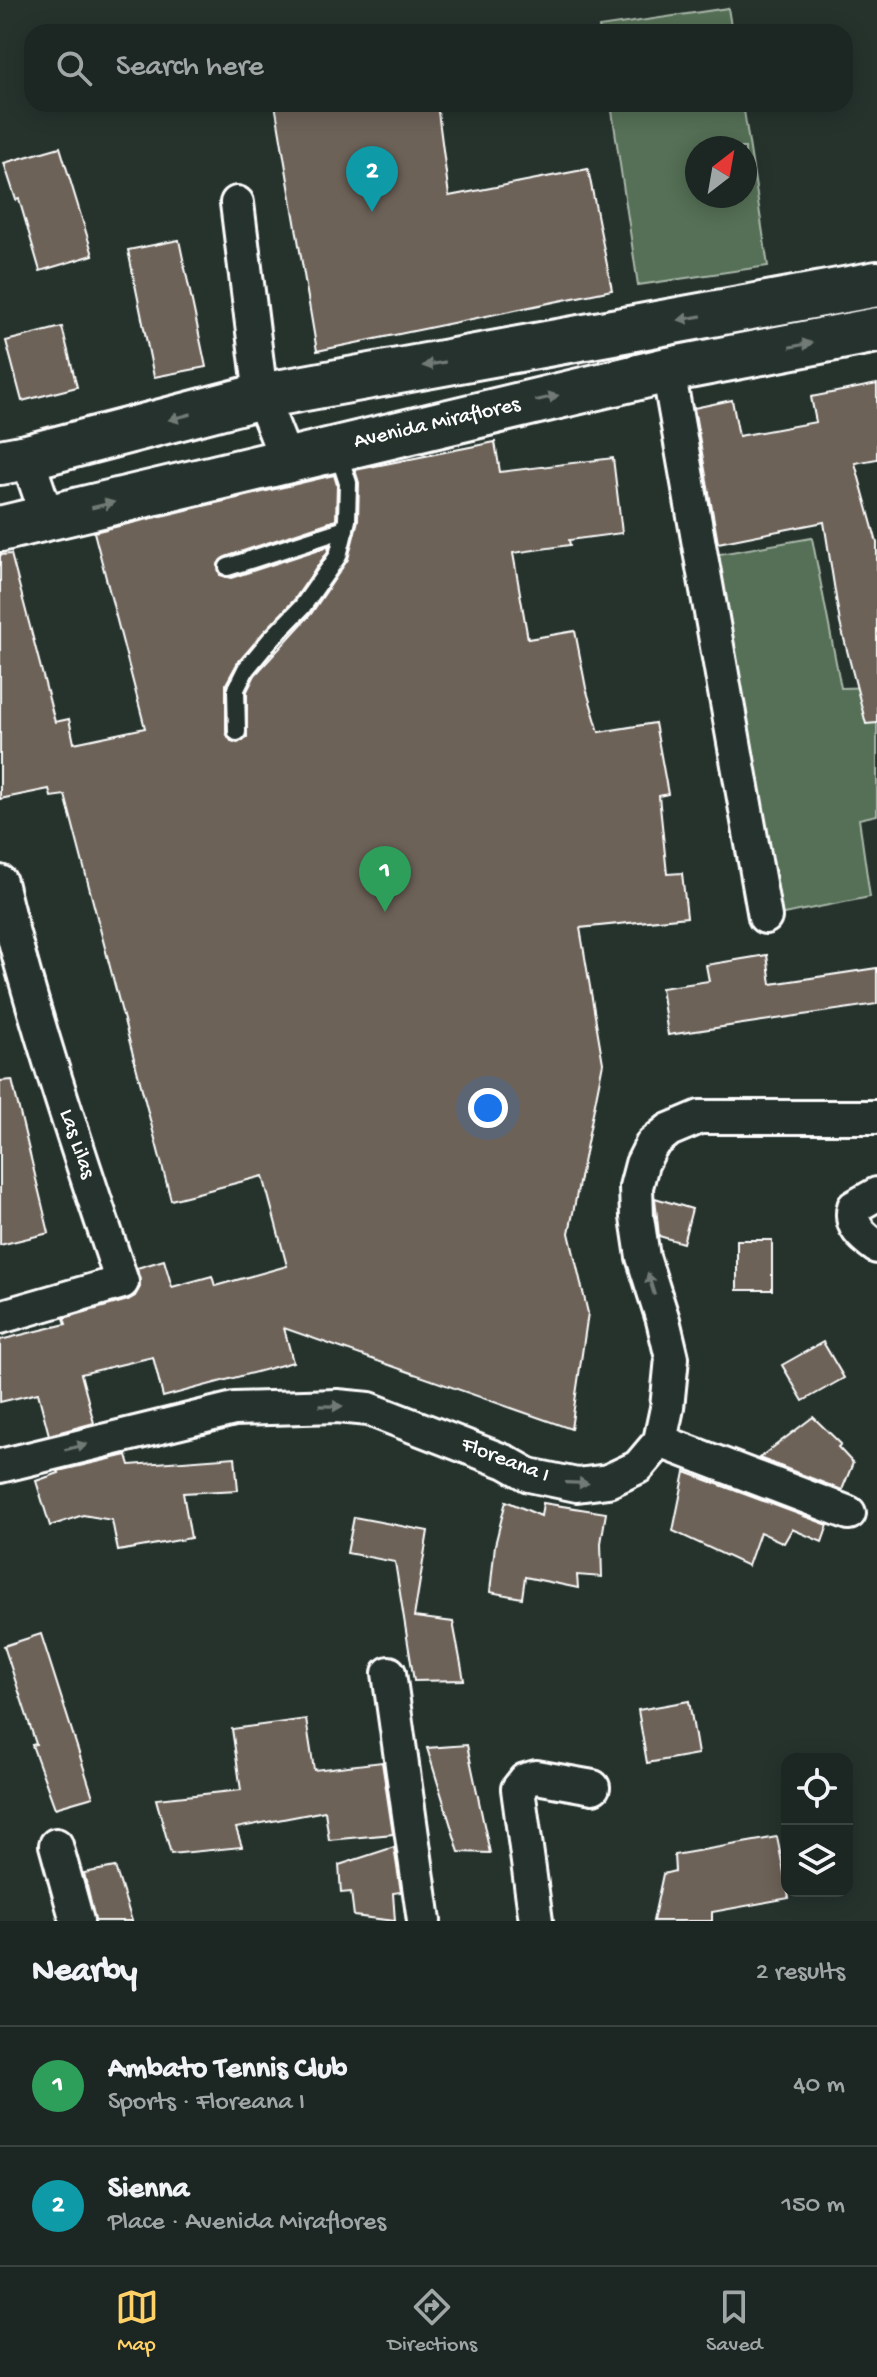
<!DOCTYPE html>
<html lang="en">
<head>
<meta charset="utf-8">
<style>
  :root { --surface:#1c2622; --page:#29322f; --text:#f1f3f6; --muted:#a0a5a5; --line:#3a4340; --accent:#ffd166 }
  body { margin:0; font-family:"Gochi Hand",sans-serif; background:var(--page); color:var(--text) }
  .controls { position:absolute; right:24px; bottom:24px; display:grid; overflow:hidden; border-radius:16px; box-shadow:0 4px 20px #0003 }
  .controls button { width:72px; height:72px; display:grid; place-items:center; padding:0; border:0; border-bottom:2px solid var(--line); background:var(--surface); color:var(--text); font:40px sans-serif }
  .compass { position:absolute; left:685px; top:136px; width:72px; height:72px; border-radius:50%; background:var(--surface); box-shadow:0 4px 20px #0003; rotate:31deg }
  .you { position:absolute; left:488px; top:1108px; width:28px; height:28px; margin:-20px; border:6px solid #fff; border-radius:50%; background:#1a73e8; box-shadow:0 0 0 12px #1a73e833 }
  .badge { display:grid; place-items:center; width:52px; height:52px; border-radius:50%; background:var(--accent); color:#fff; font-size:26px; font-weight:700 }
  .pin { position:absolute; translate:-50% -66px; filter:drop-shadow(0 2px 4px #0008) }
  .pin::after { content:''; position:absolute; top:42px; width:28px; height:24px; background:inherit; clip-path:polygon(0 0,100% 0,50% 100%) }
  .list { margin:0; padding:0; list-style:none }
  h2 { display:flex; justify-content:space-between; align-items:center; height:104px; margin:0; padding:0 32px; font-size:34px }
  h2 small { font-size:26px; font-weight:400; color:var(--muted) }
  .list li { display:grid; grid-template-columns:52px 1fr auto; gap:24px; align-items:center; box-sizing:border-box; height:120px; padding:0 32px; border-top:2px solid var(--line) }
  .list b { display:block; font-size:30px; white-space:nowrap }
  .list p { margin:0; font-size:26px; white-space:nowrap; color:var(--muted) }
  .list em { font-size:26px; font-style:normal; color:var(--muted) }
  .icon { flex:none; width:44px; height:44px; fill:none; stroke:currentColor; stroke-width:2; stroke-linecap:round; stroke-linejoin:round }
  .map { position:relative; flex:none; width:877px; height:1921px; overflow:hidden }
  .search { position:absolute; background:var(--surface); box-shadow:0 4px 20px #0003; left:24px; right:24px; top:24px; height:88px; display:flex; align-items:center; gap:20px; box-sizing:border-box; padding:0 28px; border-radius:24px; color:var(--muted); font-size:30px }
  .sheet { height:344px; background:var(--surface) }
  nav { display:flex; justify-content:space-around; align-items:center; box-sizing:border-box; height:112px; border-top:2px solid var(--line); background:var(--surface); font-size:22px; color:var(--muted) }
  nav a { display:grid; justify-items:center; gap:4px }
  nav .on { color:var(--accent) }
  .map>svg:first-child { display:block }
  .green { fill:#546f56; stroke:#aab7aa; stroke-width:2; fill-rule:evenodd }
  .building { fill:#6d6258; stroke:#fff; stroke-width:2 }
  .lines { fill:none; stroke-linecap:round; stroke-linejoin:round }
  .service-casing { stroke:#fff; stroke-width:22 }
  .minor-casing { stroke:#fff; stroke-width:38 }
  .secondary-casing { stroke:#fff; stroke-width:50 }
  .service { stroke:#26332d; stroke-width:16 }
  .minor { stroke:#26332d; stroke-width:32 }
  .secondary { stroke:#26332d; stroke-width:44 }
  .oneway { fill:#727a76 }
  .labels { text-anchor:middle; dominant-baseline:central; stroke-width:8; stroke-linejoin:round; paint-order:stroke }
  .street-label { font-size:22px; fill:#fff; stroke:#26332d }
</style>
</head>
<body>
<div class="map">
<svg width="877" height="1921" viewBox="0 0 877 1921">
  <rect width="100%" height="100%" fill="#26332d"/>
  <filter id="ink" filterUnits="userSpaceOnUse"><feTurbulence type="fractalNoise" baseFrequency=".0125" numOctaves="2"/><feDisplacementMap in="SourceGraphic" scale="16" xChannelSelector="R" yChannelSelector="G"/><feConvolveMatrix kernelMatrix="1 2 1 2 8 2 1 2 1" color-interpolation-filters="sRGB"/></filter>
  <g filter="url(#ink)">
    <g class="green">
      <polygon points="728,8 732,32 600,32 599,27"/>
      <path d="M611 104H743L768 266 638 285ZM745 148V196H697V148Z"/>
      <polygon points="812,538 841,688 877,687 877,815 859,819 870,897 753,920 691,559"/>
    </g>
    <g class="building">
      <polygon points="275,104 437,104 449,196 588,169 612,290 317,351"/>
      <polygon points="60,147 93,255 40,271 19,199 16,200 4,163"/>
      <polygon points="179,240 206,367 154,377 128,250"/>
      <polygon points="62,327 77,387 22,401 6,341"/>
      <polygon points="877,384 877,459 855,463 877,543 877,723 866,724 840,623 824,522 718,543 694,408 732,400 739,436 816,422 811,397"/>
      <polygon points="495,442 500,472 613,458 622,533 569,540 570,545 513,553 528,639 575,631 586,688 599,732 655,723 668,794 659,796 667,874 682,873 687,917 580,928 603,1063 569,1233 588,1313 571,1429 284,1328 293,1362 163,1397 153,1357 81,1374 94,1423 49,1435 38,1393 0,1402 0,1340 66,1324 64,1318 128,1300 135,1296 140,1287 137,1268 164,1260 172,1287 212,1276 215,1286 287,1266 263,1176 171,1200 65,795 51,797 49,789 0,799 0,555 11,554 55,722 69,719 74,743 145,728 94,532 334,475 337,485 336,520 225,557 218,564 220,575 231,578 329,546 328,551 294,600 238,662 226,684 226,733 231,741 238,743 247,737 247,691 255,675 311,614 348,559 358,520 359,483 355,470"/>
      <polygon points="767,955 771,984 877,968 877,1004 668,1035 661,988 709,981 706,965"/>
      <polygon points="12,1080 49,1233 0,1245 0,1081"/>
      <polygon points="655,1198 692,1209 683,1243 659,1236"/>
      <rect x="737" y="1240" width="35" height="50"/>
      <polygon points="823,1342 844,1378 803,1401 782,1365"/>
      <polygon points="813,1417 841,1444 838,1447 853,1463 842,1490 759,1458"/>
      <polygon points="127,1455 130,1465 235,1457 238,1490 183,1493 191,1538 118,1551 112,1520 83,1515 50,1526 36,1481 59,1473 58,1471"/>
      <polygon points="685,1472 828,1525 822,1542 792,1529 784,1543 760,1532 748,1566 673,1531"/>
      <polygon points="506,1501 541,1516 543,1503 606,1513 601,1543 602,1577 577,1575 578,1588 525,1577 522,1598 490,1592 495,1545"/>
      <polygon points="354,1517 428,1531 414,1617 453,1622 464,1680 414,1681 395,1562 347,1553"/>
      <polygon points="41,1634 93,1797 55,1808 32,1745 36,1744 4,1646"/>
      <polygon points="689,1701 698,1754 647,1763 638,1710"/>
      <polygon points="306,1719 314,1770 382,1762 393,1834 329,1840 325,1811 236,1828 242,1847 171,1854 156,1799 241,1790 232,1729"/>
      <polygon points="467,1745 490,1853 459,1852 427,1748"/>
      <polygon points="777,1837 789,1898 712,1912 712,1921 653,1921 663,1874 675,1871 674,1855"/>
      <polygon points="394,1847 401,1892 393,1893 395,1921 354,1916 351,1892 341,1893 339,1865"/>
      <polygon points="115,1867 132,1921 95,1921 84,1873"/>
    </g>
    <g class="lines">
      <g class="service-casing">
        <g id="service">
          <polyline points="228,567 345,529"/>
          <polyline points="237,732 236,689 246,669 270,640 302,607 338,556 347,520 348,483 337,449"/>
        </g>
      </g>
      <g class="minor-casing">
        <g id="minor">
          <polyline points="237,203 261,396 286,459"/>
          <polyline points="668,370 765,917"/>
          <polyline points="27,457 48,519"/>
          <path d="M0 882C33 1019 78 1150 122 1282L0 1317"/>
          <path d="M877 1194 854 1207C849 1226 863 1237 877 1247"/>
          <polyline points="660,1441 849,1513"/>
          <polyline points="0,1466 234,1409 337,1406 369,1409 506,1462 529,1475 577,1485 608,1481 638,1467 660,1441 667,1408 672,1358 663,1320 643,1257 637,1217 636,1187 642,1164 652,1144 669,1130 700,1117 877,1117"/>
          <polyline points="389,1673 424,1921"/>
          <polyline points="56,1845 77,1921"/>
          <polyline points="536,1921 518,1789 525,1780 536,1777 593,1787"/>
        </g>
      </g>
      <g class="secondary-casing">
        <g id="secondary">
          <polyline points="0,462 27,457 261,396 877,284"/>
          <polyline points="0,529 668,370 877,330"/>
        </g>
      </g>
      <use href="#service" class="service"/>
      <use href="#minor" class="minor"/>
      <use href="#secondary" class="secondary"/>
    </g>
    <defs><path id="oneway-solid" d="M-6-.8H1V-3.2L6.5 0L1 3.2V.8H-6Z" transform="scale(2)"/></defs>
    <g class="oneway">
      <use href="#oneway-solid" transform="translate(690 318) rotate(170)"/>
      <use href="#oneway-solid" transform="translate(801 345) rotate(-11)"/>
      <use href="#oneway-solid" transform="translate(434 364) rotate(170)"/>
      <use href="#oneway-solid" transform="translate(547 398) rotate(-13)"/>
      <use href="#oneway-solid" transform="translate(180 417) rotate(165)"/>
      <use href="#oneway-solid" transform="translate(103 505) rotate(-14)"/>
      <use href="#oneway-solid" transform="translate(651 1284) rotate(-107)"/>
      <use href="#oneway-solid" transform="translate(331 1406) rotate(1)"/>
      <use href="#oneway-solid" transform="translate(76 1447) rotate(-14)"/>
      <use href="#oneway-solid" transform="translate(577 1483) rotate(2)"/>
    </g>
  </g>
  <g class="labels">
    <g class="street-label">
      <text transform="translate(437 424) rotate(-13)">Avenida Miraflores</text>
      <text transform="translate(76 1144) rotate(71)">Las Lilas</text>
      <text transform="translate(505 1461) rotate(21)">Floreana I</text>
    </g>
  </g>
</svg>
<div class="controls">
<button><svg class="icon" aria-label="locate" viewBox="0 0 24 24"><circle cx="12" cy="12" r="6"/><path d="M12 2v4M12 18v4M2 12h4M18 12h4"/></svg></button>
<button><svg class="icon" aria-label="layers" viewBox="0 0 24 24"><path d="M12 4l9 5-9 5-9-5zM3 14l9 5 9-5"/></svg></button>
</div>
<svg class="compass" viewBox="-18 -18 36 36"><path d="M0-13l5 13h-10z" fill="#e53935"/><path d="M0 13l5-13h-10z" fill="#a0a5a5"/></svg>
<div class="you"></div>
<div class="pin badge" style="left:385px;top:912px;background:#2e9e5b">1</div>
<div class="pin badge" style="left:372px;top:212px;background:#0f9aa8">2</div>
<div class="search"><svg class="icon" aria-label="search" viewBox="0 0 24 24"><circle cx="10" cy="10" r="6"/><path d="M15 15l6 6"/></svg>Search here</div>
</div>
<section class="sheet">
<h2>Nearby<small>2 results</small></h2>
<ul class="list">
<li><span class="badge" style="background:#2e9e5b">1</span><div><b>Ambato Tennis Club</b><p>Sports · Floreana I</p></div><em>40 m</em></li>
<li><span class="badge" style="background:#0f9aa8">2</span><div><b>Sienna</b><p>Place · Avenida Miraflores</p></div><em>150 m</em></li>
</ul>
</section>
<nav>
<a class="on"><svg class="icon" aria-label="map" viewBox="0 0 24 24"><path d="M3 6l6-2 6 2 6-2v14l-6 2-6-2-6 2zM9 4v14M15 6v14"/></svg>Map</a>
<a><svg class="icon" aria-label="directions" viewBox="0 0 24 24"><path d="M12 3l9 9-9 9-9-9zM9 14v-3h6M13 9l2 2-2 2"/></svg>Directions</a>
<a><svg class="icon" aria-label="saved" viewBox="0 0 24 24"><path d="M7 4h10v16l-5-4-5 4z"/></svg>Saved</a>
</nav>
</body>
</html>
